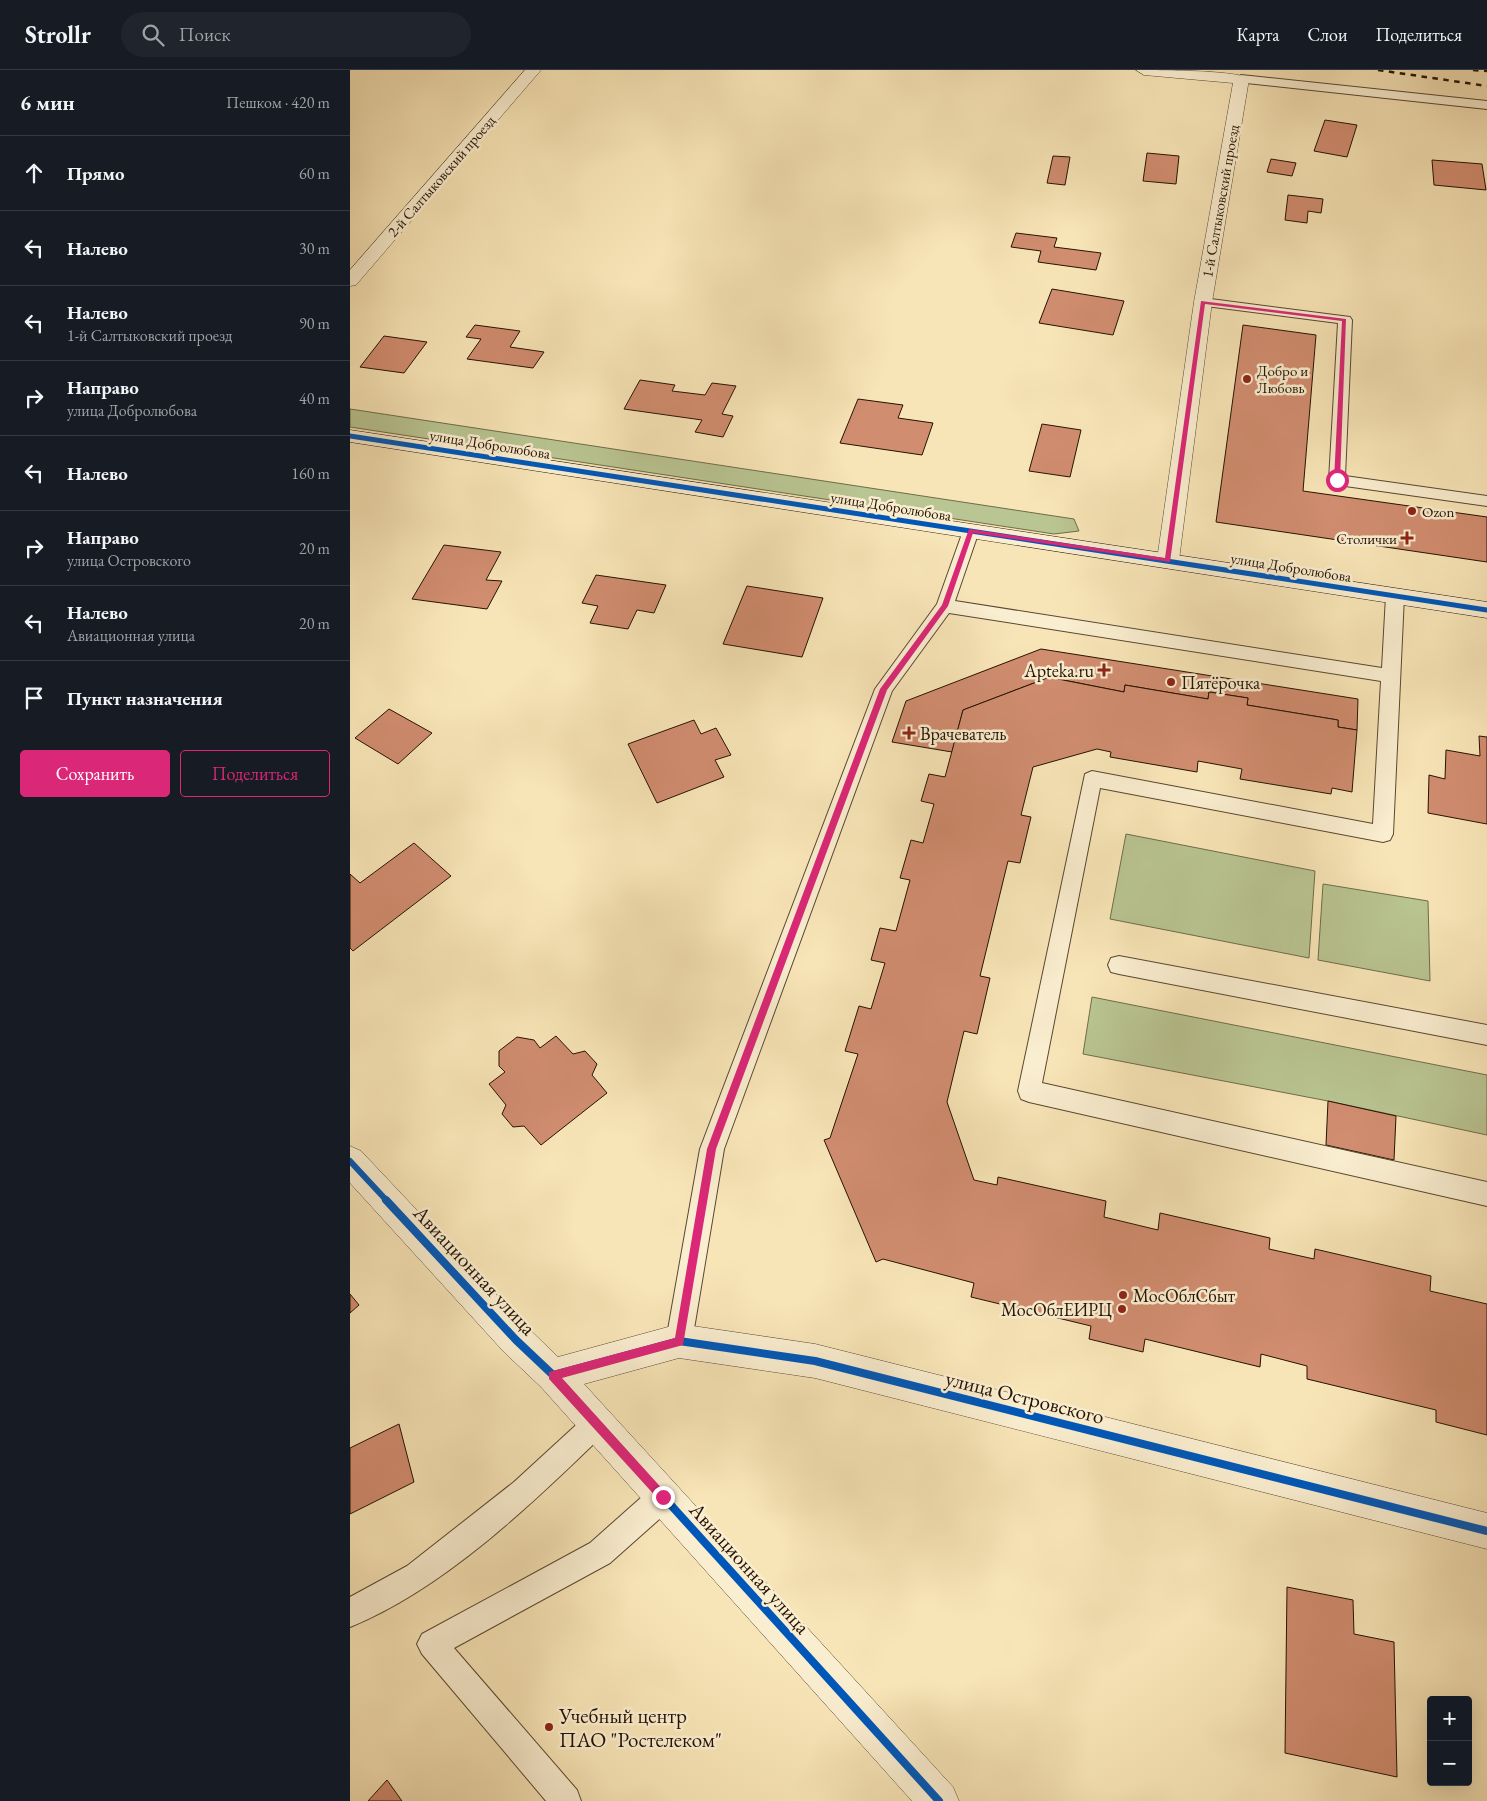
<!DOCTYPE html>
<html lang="ru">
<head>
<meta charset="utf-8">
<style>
  :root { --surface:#171b24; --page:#20242c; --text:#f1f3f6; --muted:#9ea1a6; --line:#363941; --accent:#db2777 }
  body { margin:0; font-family:"EB Garamond",serif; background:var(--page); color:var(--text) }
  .controls { position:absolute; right:15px; bottom:15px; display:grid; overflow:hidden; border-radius:5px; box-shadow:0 5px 20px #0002 }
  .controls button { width:45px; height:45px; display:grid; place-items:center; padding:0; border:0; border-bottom:1px solid var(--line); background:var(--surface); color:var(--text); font:25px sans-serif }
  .stop { position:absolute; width:15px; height:15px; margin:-11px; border:4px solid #db2777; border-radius:50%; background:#fff }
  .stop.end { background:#db2777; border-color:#fff; box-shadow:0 1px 5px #0008 }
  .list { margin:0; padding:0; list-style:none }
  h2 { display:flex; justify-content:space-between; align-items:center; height:65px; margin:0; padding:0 20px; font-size:21px }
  h2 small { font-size:16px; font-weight:400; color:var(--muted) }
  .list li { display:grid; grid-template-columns:32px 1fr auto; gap:15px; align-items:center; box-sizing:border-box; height:75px; padding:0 20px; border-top:1px solid var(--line) }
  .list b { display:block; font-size:19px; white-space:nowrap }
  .list p { margin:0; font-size:16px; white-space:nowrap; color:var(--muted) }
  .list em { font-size:16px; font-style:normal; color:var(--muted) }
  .actions { display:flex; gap:10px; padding:15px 20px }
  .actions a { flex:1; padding:11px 0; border:1px solid var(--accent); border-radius:5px; text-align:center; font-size:18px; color:var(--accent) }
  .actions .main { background:var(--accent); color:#fff }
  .icon { flex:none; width:28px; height:28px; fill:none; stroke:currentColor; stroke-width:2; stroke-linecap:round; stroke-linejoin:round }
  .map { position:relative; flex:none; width:1137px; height:1731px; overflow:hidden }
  header { display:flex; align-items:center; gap:30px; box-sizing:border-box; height:70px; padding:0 25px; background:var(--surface); border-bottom:1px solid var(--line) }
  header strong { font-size:24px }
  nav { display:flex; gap:28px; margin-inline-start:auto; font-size:18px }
  .search { width:350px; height:45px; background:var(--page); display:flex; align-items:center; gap:12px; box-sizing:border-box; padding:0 18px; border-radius:28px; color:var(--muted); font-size:19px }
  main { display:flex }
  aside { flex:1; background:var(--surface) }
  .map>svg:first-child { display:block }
  .green { fill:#b9c592; stroke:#6e6c4a }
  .building { fill:#d18d70; stroke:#241203 }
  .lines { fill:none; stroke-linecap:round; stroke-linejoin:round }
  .lane-casing { stroke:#594730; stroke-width:2 }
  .street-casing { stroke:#594730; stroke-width:1 }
  .secondary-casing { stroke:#241203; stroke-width:1 }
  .lane { fill:#faeed0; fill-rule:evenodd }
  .street { fill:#faeed0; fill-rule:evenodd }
  .secondary { fill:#faeed0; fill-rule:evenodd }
  .rail { stroke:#241203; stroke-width:2.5; stroke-dasharray:5.5 5.5; stroke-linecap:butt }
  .cycleway-far2-casing { stroke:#faeed0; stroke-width:8 }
  .cycleway-far1-casing { stroke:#faeed0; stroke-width:9 }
  .cycleway-casing { stroke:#faeed0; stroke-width:11 }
  .cycleway-far2 { stroke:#0057b8; stroke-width:5 }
  .cycleway-far1 { stroke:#0057b8; stroke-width:6 }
  .cycleway { stroke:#0057b8; stroke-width:8 }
  .route { fill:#db2777 }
  .poi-dot { fill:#8f2418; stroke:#faeed0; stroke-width:2 }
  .labels { text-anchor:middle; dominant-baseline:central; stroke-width:5; stroke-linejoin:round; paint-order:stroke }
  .far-street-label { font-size:15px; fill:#241203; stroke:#faeed0 }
  .far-poi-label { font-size:15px; fill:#241203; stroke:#faeed0; text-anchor:start }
  .poi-label { font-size:18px; fill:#241203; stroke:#faeed0; text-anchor:start }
  .near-street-label { font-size:21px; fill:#241203; stroke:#faeed0 }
  .near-poi-label { font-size:21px; fill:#241203; stroke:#faeed0; text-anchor:start }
</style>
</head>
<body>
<header>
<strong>Strollr</strong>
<div class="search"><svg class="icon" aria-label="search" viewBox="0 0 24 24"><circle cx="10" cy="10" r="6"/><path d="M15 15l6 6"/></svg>Поиск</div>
<nav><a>Карта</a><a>Слои</a><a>Поделиться</a></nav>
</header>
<main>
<aside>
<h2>6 мин<small>Пешком · 420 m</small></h2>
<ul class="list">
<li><svg class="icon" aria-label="ahead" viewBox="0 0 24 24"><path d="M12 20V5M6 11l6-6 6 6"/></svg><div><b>Прямо</b></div><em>60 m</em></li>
<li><svg class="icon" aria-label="left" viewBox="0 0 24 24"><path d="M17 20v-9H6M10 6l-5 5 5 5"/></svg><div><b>Налево</b></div><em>30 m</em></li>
<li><svg class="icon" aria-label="left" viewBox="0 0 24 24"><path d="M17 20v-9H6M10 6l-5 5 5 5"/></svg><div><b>Налево</b><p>1-й Салтыковский проезд</p></div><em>90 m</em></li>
<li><svg class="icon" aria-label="right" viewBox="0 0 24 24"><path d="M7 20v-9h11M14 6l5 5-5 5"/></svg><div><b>Направо</b><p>улица Добролюбова</p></div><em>40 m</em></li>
<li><svg class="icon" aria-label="left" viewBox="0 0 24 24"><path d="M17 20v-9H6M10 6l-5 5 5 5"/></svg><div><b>Налево</b></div><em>160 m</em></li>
<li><svg class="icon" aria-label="right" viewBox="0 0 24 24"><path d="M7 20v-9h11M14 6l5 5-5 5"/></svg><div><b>Направо</b><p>улица Островского</p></div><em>20 m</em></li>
<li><svg class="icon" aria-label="left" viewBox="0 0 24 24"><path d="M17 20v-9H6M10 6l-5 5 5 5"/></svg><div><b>Налево</b><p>Авиационная улица</p></div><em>20 m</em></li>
<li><svg class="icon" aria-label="arrive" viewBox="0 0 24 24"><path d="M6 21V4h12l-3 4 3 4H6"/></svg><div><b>Пункт назначения</b></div></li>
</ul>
<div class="actions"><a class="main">Сохранить</a><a>Поделиться</a></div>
</aside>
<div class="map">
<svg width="1137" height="1731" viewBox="0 0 1137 1731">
  <rect width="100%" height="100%" fill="#f8e5b7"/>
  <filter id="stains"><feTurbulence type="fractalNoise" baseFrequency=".004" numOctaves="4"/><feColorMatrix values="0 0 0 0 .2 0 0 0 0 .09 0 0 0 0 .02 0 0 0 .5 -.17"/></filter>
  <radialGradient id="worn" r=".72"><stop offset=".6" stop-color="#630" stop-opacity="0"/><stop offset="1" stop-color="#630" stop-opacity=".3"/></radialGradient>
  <g class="green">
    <polygon points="0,339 724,449 729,461 704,464 0,357"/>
    <polygon points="776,764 965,801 959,888 760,849"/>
    <polygon points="973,814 1078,831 1080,911 968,890"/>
    <polygon points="742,927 1137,1005 1137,1065 978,1031 733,984"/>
  </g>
  <g class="building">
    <polygon points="975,50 1007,55 997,87 964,81"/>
    <polygon points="797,83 829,86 826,114 793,111"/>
    <polygon points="703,86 720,87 715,115 697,113"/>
    <polygon points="921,89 946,93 942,106 917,102"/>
    <polygon points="1082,90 1132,94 1136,120 1084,115"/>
    <polygon points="938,125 973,129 971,143 958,141 957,153 935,150"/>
    <polygon points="666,163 707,168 704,177 751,183 746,200 688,192 691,181 661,177"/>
    <polygon points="702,219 774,231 763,265 689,253"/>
    <polygon points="125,255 170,261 160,277 194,282 183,298 117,289 131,269 116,267"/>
    <polygon points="893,255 966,265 953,421 1137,447 1137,492 866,452"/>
    <polygon points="34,266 77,272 54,303 10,297"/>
    <polygon points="290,310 325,315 322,321 355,325 362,313 386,316 372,344 383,346 373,367 345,362 352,350 274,339"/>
    <polygon points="508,329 553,335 548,348 583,353 572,385 490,373"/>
    <polygon points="692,354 731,360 720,407 679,401"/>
    <polygon points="94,475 151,482 136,510 152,511 137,539 62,529"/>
    <polygon points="246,505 316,515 304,543 287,540 278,559 240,553 248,536 232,533"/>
    <polygon points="397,516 473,528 452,587 373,574"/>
    <polygon points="691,579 1008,629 1007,660 988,657 988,650 897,635 898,628 859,622 858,629 775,615 774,622 708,609 705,605 613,640 602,682 542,672 556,631"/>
    <polygon points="705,605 708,609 774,622 775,615 858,629 859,622 898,628 897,635 988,650 988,657 1007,660 1002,722 982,718 981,724 890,709 892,699 848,691 847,702 760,687 761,682 747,679 683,697 671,745 681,747 670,793 658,791 630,906 640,908 627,964 614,961 597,1032 624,1110 647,1115 648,1107 756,1131 754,1147 808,1160 810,1143 920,1168 919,1179 964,1189 965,1179 1081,1206 1080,1221 1137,1234 1137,1365 1086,1352 1086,1340 957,1309 957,1296 911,1284 910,1297 795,1269 793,1282 739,1269 741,1256 621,1227 624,1213 533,1189 526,1192 474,1070 480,1068 508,984 495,981 509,936 521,939 535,893 521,890 530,858 546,861 560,810 550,808 561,770 573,773 584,734 571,731 579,704 595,707 613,640"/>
    <polygon points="39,639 82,663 48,694 5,668"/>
    <polygon points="344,650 351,664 366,658 381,685 365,690 374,707 307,733 278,674"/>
    <polygon points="1129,666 1137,667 1137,754 1078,743 1079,705 1095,709 1096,680 1130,686"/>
    <polygon points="64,773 101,806 3,881 0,878 0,804 10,813"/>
    <polygon points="206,966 223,984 235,981 247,994 242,1005 257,1023 191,1075 174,1056 163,1057 152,1044 156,1035 139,1014 155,1002 149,996 149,981 167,967 184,970 190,978"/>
    <polygon points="978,1031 1046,1046 1044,1090 976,1075"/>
    <polygon points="0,1224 9,1235 0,1243"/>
    <polygon points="49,1354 64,1412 0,1444 0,1378"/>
    <polygon points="937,1517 1003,1530 1004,1564 1044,1572 1047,1707 935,1683"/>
    <polygon points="37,1710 52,1731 18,1731"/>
  </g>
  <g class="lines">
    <g class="lane-casing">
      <g id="lane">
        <polygon points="891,5 1137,31 1137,39 887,12 885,9"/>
        <polygon points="853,228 1000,247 1002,250 995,406 1137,426 1137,436 981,414 979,410 988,253 848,235 846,232 848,229"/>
        <polygon points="621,455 627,457 629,461 605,531 1032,598 1036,526 1039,522 1045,520 1051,522 1054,526 1043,764 1040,770 1033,772 750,718 692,1013 1137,1112 1137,1136 679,1032 671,1029 668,1021 735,704 742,701 1023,754 1031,611 599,543 542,621 374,1079 342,1271 338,1280 329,1284 320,1280 316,1271 350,1079 525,619 587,534 613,461 615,457"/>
        <polygon points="769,886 1137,955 1137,975 769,904 761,902 758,895 761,888"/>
        <path d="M246 1341 255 1345 259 1354 255 1363C183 1433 94 1519 0 1557V1527L57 1496 164 1412 237 1345Z"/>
        <polygon points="313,1413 323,1417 327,1427 323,1437 260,1493 104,1578 227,1720 231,1731 196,1731 72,1584 67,1574 72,1564 240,1473 303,1417"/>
      </g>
    </g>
    <g class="street-casing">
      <g id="street">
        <polygon points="175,0 191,0 6,215 0,216 0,200"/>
        <path d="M786 0C803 0 891 0 899 9L862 232 829 490 826 495 818 498 810 495 807 490 844 232 883 13 794 5Z"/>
        <polygon points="0,1076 11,1081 178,1258 208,1287 329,1254 465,1274 1137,1443 1137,1479 465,1308 329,1288 234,1314 603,1717 609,1731 562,1731 191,1317 154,1282 0,1113"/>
      </g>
    </g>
    <g class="secondary-casing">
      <polygon id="secondary" points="0,360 1137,532 1137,548 0,372"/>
    </g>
    <use href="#lane" class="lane"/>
    <use href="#street" class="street"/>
    <use href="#secondary" class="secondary"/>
    <g class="rail">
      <polyline points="1028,0 1137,16"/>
      <polyline points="1123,0 1137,1"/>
    </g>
    <g class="cycleway-far2-casing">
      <polyline id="cycleway-far2" points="0,366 1137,540"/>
    </g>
    <g class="cycleway-far1-casing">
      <polyline id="cycleway-far1" points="0,1091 38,1132"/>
    </g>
    <g class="cycleway-casing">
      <g id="cycleway">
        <polyline points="36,1130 166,1270 203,1305 589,1731"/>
        <polyline points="203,1305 329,1271 465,1291 1137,1461"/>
      </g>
    </g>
    <use href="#cycleway-far2" class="cycleway-far2"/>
    <use href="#cycleway-far1" class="cycleway-far1"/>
    <use href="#cycleway" class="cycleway"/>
  </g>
  <polygon class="route" points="851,231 996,249 990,410 987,412 984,410 992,251 855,234 820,492 623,463 598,536 537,620 366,1079 333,1275 212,1308 316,1423 316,1430 309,1430 199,1309 199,1302 325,1268 357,1079 530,619 592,535 619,459 815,488"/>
  <g class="poi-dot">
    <circle cx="897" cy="309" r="5"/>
    <circle cx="1062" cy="441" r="5"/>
    <path d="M1054.5 460.5h5v5h5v5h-5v5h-5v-5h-5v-5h5z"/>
    <path d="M751.5 592.5h5v5h5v5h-5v5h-5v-5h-5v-5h5z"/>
    <circle cx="821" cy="612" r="5"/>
    <path d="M556.5 655.5h5v5h5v5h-5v5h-5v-5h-5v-5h5z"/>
    <circle cx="773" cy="1225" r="5"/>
    <circle cx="772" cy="1239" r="5"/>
    <circle cx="199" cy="1657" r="5"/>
  </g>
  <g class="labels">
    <g class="far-street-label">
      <text transform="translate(91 106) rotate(-49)">2-й Салтыковский проезд</text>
      <text transform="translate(870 131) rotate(-80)">1-й Салтыковский проезд</text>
      <text transform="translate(140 374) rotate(9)">улица Добролюбова</text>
      <text transform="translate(541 436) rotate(9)">улица Добролюбова</text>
      <text transform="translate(941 497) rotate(9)">улица Добролюбова</text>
    </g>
    <g class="far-poi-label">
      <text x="907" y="300">Добро и<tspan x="907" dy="17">Любовь</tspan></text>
      <text x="1072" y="441">Ozon</text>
      <text x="1047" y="468" text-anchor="end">Столички</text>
    </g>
    <g class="poi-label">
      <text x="744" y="600" text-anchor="end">Apteka.ru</text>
      <text x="831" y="612">Пятёрочка</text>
      <text x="570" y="663">Врачеватель</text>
      <text x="783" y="1225">МосОблСбыт</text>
      <text x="762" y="1239" text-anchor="end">МосОблЕИРЦ</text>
    </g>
    <g class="near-street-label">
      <text transform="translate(125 1200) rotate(47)">Авиационная улица</text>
      <text transform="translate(675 1327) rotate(14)">улица Островского</text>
      <text transform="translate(400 1498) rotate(48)">Авиационная улица</text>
    </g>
    <g class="near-poi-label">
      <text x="209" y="1645">Учебный центр<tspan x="209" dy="24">ПАО "Ростелеком"</tspan></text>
    </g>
  </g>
  <rect width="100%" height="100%" filter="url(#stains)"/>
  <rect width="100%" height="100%" fill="url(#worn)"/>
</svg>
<div class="controls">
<button>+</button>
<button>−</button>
</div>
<div class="stop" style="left:987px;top:410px"></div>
<div class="stop end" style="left:313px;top:1427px"></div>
</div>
</main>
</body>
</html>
